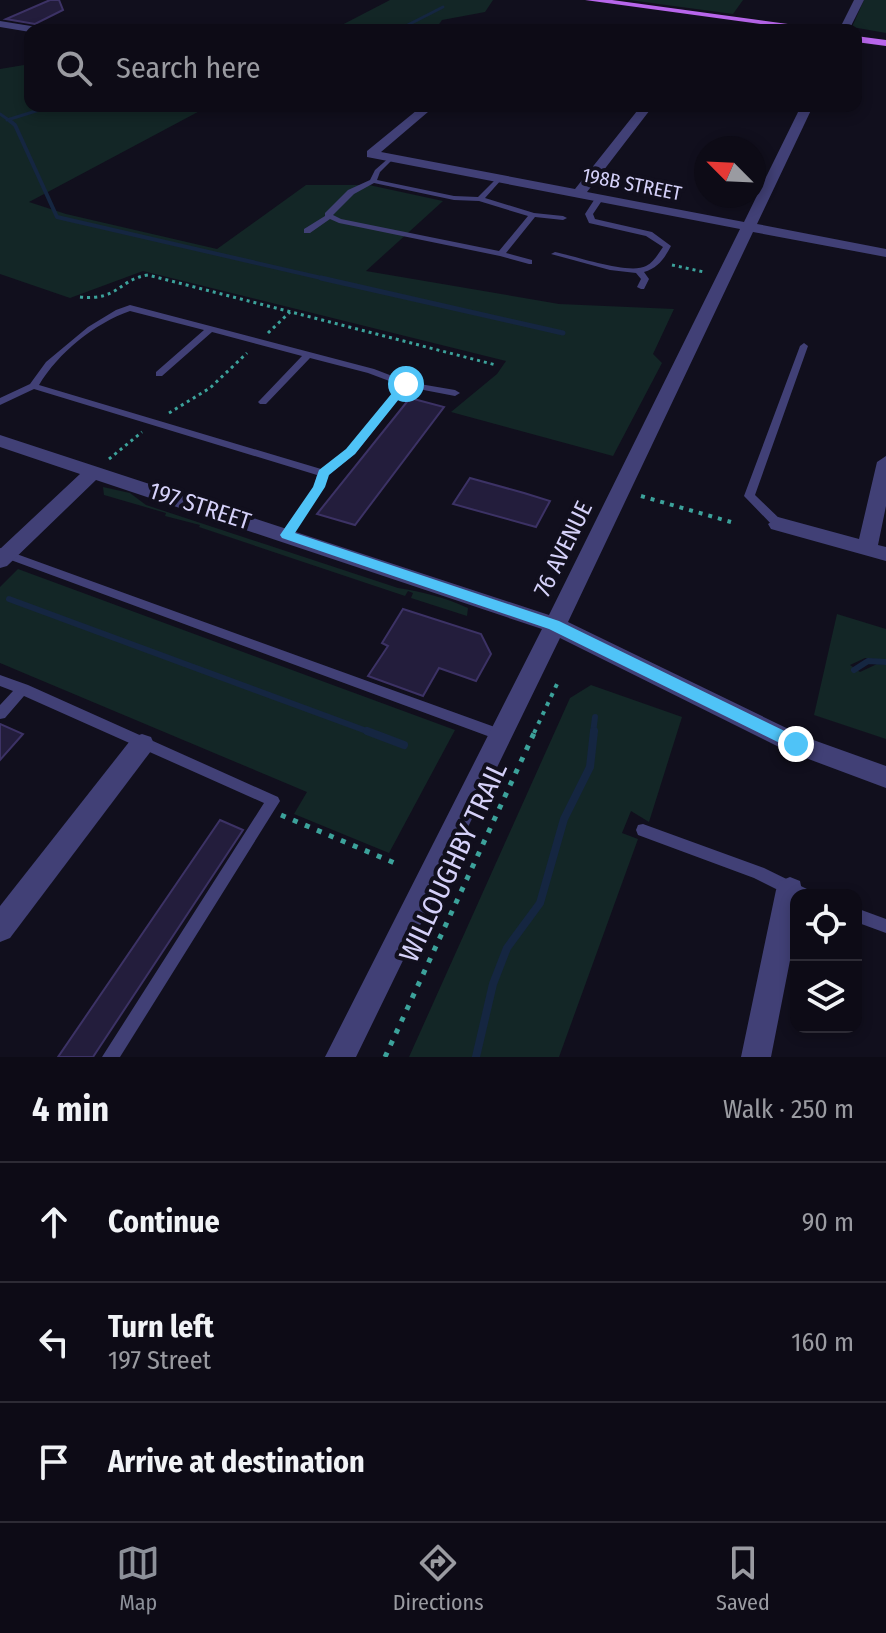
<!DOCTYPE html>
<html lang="en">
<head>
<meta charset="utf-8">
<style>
  :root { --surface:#0d0b16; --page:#1b1923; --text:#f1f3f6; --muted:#9a9ba1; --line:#2d2b35; --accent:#8c9099 }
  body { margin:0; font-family:"Fira Sans Condensed",sans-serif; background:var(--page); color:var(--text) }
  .controls { position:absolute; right:24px; bottom:24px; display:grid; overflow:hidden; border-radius:16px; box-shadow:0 4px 12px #0003 }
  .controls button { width:72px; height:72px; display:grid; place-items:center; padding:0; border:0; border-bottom:2px solid var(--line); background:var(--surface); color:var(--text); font:40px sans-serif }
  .compass { position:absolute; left:694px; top:136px; width:72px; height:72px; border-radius:50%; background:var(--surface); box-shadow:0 4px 12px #0003; rotate:294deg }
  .stop { position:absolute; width:24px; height:24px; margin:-18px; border:6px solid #4fc3f7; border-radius:50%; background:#fff }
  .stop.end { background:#4fc3f7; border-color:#fff; box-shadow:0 2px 8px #0008 }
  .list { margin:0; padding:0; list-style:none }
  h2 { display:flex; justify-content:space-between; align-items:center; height:104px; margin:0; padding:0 32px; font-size:34px }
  h2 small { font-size:26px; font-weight:400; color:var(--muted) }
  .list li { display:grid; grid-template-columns:52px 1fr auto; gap:24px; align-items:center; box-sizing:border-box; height:120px; padding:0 32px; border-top:2px solid var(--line) }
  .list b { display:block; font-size:30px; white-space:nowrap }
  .list p { margin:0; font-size:26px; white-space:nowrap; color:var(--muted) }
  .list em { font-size:26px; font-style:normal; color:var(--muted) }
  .icon { flex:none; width:44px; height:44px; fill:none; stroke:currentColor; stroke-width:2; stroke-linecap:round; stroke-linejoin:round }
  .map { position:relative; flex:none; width:886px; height:1057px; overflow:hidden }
  .search { position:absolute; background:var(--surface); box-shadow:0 4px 12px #0003; left:24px; right:24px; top:24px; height:88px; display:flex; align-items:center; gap:20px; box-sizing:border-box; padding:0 28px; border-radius:16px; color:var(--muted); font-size:30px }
  .sheet { height:464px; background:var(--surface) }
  nav { display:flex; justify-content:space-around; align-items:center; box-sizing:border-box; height:112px; border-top:2px solid var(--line); background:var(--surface); font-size:22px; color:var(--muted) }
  nav a { display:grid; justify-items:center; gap:4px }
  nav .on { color:var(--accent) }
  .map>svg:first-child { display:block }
  .green { fill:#132626 }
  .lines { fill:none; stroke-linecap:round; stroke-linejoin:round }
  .stream-far4 { stroke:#152641; stroke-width:3 }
  .stream-far3 { stroke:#152641; stroke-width:4 }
  .stream-far2 { stroke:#152641; stroke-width:5 }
  .stream-far1 { stroke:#152641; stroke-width:6 }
  .stream { stroke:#152641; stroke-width:8 }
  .building { fill:#231d3c; stroke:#3c3265; stroke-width:2 }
  .path-far2 { stroke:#3ca29b; stroke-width:3; stroke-dasharray:3 4; stroke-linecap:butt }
  .path-far1 { stroke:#3ca29b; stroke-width:4; stroke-dasharray:4 6; stroke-linecap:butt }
  .path { stroke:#3ca29b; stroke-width:5; stroke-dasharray:5 8; stroke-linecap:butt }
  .lane { fill:#414076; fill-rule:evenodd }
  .street { fill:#414076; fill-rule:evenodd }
  .primary { fill:#b866eb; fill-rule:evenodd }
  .route { fill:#4fc3f7 }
  .labels { text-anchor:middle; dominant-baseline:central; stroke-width:8; stroke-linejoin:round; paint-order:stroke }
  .far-street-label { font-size:20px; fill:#d5d1f9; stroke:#110f1d }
  .street-label { font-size:24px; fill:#d5d1f9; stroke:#110f1d }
  .near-street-label { font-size:28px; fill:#d5d1f9; stroke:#110f1d }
</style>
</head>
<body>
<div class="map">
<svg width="886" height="1057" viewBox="0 0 886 1057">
  <rect width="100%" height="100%" fill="#110f1d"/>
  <g class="green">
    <polygon points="390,0 493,0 485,12 442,20 435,30 325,30 338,27"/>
    <polygon points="629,0 743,0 733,14"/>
    <polygon points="864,0 886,0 886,33 852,27"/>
    <polygon points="30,64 30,106 209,106 29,202 66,214 217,249 306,185 369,185 443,201 366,271 559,304 674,309 653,354 662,363 613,456 451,412 497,374 506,361 143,271 70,298 0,274 0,69"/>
    <path d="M103 487 130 493 146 505 398 588C423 592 444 597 468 608L467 616 411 598 413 593 408 591 405 596 199 527 200 525 165 516 166 513 104 495Z"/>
    <polygon points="18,569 455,730 389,853 294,814 307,792 0,663 0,587"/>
    <polygon points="837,614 886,629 886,660 865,658 850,665 860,672 877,664 886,665 886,739 814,715"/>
    <polygon points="591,685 682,717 649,822 631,811 622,833 638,839 559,1057 409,1057 570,698"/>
  </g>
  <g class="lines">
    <g class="stream-far4">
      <polyline points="398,30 443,7"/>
      <polyline points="0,114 13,123"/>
      <polyline points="7,120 52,106"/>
    </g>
    <polyline class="stream-far3" points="10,121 15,125 57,217 330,280"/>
    <polyline class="stream-far2" points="321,278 563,333"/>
    <g class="stream-far1">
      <polyline points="9,599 372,733"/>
      <polyline points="854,670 868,661 886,662"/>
      <polyline points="593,733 595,717"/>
    </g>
    <g class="stream">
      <polyline points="367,731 404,745"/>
      <polyline points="476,1057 493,984 507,948 540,903 564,819 590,767 594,731"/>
    </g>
  </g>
  <g class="building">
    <polygon points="50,0 59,0 63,10 35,24 6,19"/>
    <polygon points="410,398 444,407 355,525 317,514"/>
    <polygon points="470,478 524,493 550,501 536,527 453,504"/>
    <polygon points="403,609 481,634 491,654 476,681 439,668 423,696 368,676 388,646 382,643"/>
    <polygon points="0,724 23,734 0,760"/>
    <polygon points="220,820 243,830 93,1057 58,1057"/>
  </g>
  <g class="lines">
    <g class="path-far2">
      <polyline points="672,265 704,272"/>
      <path d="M80 297C119 301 119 279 148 275L496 365"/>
      <polyline points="268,333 290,312"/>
      <polyline points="169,413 210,388 247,353"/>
      <polyline points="109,459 142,432"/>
    </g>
    <g class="path-far1">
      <polyline points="641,496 731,522"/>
      <polyline points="534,733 557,684"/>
    </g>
    <g class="path">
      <polyline points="281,815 397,864"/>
      <polyline points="385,1057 535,731"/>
    </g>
    <g class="lane">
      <path d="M391 156 394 158 380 172 377 180 454 196 478 197 498 177 502 179 485 198 534 213 563 216 567 218 563 220 535 217 506 253 532 260V264H529L500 256 339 223 330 219 310 233H304V229L325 216V213L348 190 370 180 375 170ZM374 183 454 200 479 201 528 216 499 251 341 219 333 215 354 194Z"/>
      <path d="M596 197 603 199 593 214 595 219 652 232 671 246C664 259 658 268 644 272L649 279 644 289H641L637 287 641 279 636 273 610 270 551 254 555 252C575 256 629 275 646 266 654 262 658 254 663 247L646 236 589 223 585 214Z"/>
      <path d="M130 305 374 369 408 382 455 390 460 393 455 396 408 387 355 454 328 475 324 487 290 538 286 539 280 535 314 487 317 475 34 389 0 405V398L30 384 46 362 88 327 116 310ZM130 311 204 330 156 372V376H162L212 332 302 356 260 400 258 402 260 404H266L310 358 368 373 400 385 347 450 321 469 39 385C58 353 95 323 130 311Z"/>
      <polygon points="804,343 808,346 755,495 782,521 783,524 782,527 774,527 744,496 800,346"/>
      <polygon points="0,548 503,730 505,734 503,738 498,740 493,738 0,556"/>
      <polygon points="0,675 28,685 278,797 280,801 120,1057 102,1057 264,803 24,696 5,718 0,719 0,705 13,691 0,686"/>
      <polygon points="643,824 764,868 809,890 812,895 796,895 796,899 754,878 638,835 636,830 638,825"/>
      <polygon points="856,908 886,919 886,933 856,922"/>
    </g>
    <g class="street">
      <polygon points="854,0 864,0 849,30 839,30"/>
      <polygon points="0,21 37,27 42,30 30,32 0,27"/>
      <polygon points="422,106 435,106 381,152 575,189 641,106 653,106 587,192 744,222 801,106 813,106 757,224 886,249 886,257 753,232 568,622 805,737 886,766 886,788 787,751 560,638 356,1057 325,1057 542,629 96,480 7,566 0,568 0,549 80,474 0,447 0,435 549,615 740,229 367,157 367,151"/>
      <polygon points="886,456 886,506 878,545 886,547 886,561 771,529 768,524 778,517 859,539 877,462"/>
      <polygon points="142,734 151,737 154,744 151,751 10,938 0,942 0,906 133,737"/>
      <polygon points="790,877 800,881 803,895 796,895 796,930 771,1057 741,1057 776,890 780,881"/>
    </g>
    <g class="primary">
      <polygon points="585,0 612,0 832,30 804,30"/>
      <polygon points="856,36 886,40 886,46 856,42"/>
    </g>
  </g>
  <polygon class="route" points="402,381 411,384 355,454 329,475 325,487 295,533 559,621 801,739 801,748 790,748 549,629 282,538 280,535 313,487 319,470 346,449"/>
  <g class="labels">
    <g class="far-street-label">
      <text transform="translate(632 184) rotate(11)">198B STREET</text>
    </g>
    <g class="street-label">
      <text transform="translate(200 506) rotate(18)">197 STREET</text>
      <text transform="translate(563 549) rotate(-64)">76 AVENUE</text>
    </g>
    <g class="near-street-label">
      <text transform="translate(453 862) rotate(-65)">WILLOUGHBY TRAIL</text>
    </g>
  </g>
</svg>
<div class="controls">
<button><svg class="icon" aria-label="locate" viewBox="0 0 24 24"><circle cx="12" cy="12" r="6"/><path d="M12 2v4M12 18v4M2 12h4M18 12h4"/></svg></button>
<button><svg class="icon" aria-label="layers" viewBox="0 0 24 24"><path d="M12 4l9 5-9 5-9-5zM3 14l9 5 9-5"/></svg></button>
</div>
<svg class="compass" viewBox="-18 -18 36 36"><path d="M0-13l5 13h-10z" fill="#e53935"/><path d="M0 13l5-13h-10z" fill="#9a9ba1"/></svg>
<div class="stop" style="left:406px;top:384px"></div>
<div class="stop end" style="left:796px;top:744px"></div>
<div class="search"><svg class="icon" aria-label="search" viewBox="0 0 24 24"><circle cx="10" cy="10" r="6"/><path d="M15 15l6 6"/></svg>Search here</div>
</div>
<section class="sheet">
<h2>4 min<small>Walk · 250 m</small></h2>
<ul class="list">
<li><svg class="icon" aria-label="ahead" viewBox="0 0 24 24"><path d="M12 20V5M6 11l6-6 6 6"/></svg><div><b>Continue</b></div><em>90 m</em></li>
<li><svg class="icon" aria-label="left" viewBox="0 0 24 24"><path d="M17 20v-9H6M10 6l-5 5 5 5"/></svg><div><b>Turn left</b><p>197 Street</p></div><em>160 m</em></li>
<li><svg class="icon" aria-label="arrive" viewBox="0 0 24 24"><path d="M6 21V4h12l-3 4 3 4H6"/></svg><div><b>Arrive at destination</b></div></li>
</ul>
</section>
<nav>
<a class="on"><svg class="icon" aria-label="map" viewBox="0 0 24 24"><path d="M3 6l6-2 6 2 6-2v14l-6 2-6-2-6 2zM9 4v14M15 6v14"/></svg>Map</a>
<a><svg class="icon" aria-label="directions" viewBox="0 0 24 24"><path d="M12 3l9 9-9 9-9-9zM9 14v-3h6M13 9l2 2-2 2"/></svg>Directions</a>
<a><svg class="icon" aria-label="saved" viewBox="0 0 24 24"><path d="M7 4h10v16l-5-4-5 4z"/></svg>Saved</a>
</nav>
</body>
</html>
